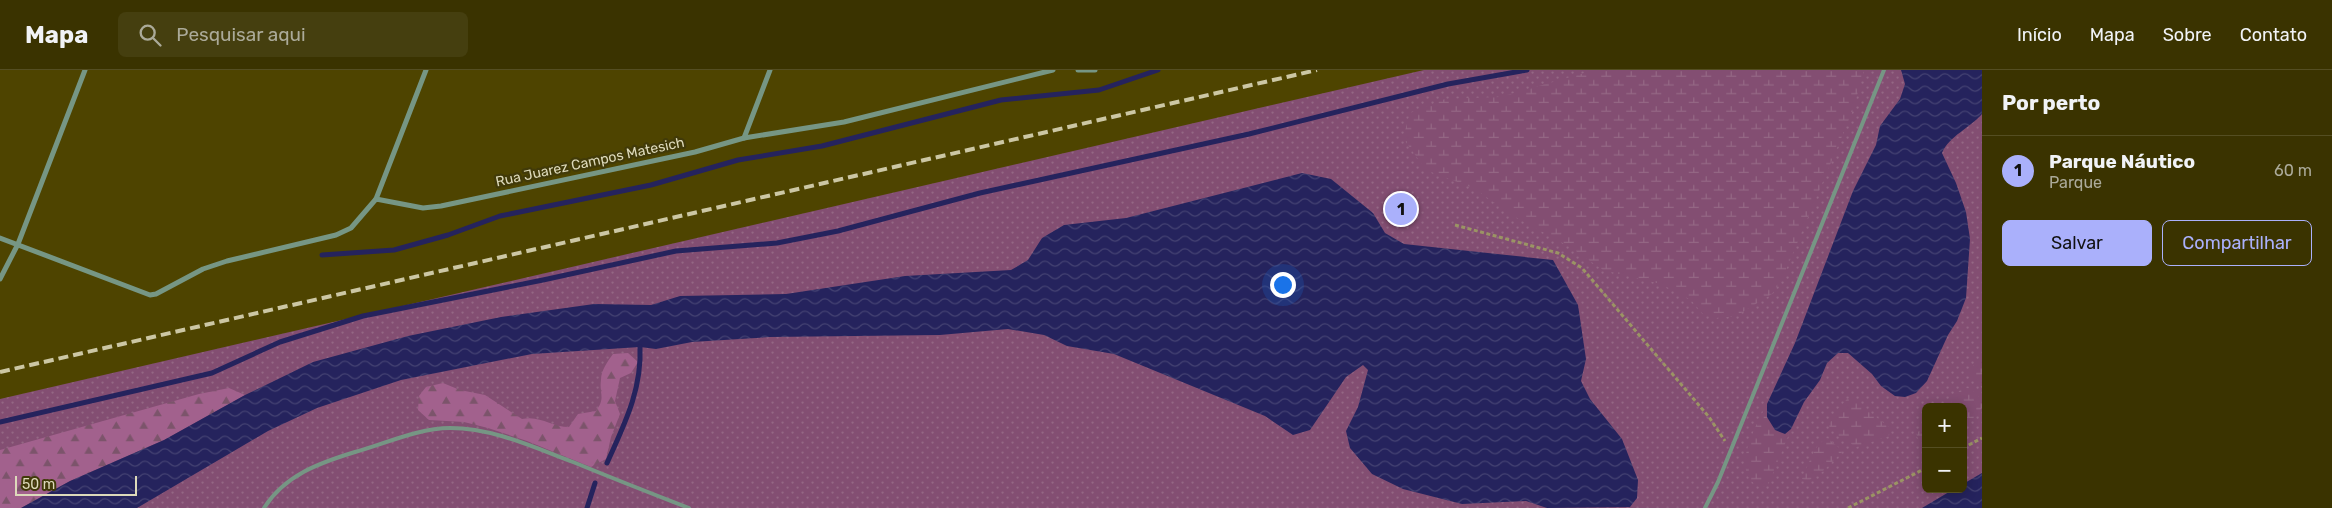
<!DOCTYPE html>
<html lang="pt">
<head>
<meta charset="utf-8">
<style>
  :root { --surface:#3a3300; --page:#453f0f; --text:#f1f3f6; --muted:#abaa99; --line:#544e22; --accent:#aab0fb }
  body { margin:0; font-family:Rubik,sans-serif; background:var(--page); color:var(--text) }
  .controls { position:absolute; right:15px; bottom:15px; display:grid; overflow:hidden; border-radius:8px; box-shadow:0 2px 12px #0003 }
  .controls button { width:45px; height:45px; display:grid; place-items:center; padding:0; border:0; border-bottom:1px solid var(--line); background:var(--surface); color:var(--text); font:25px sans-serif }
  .scale { position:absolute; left:15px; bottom:12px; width:122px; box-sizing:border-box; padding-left:5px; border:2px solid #ddd9ba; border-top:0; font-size:14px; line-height:18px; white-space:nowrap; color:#ddd9ba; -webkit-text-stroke:4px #413a09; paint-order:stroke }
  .you { position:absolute; left:1282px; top:214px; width:18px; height:18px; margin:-12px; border:4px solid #fff; border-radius:50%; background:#1a73e8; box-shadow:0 0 0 8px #1a73e833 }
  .badge { display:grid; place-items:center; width:32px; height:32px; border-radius:50%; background:var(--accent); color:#111; font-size:16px; font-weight:700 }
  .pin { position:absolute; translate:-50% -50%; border:2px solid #fff; box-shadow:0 1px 5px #0006 }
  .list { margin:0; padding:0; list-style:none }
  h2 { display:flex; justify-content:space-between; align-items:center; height:65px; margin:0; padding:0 20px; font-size:21px }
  h2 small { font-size:16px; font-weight:400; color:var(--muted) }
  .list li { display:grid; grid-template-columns:32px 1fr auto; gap:15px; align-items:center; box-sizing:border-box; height:70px; padding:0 20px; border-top:1px solid var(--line) }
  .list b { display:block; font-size:19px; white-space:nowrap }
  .list p { margin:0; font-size:16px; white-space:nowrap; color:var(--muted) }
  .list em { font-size:16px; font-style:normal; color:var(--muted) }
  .actions { display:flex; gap:10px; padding:15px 20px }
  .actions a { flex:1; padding:11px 0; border:1px solid var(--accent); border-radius:8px; text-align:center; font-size:18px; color:var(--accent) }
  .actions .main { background:var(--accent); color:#111 }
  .icon { flex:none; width:28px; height:28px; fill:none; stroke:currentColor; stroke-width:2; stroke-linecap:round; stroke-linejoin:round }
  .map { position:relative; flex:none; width:1982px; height:438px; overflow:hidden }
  header { display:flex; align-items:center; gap:30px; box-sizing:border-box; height:70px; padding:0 25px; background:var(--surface); border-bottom:1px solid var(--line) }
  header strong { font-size:24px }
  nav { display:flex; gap:28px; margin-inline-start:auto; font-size:18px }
  .search { width:350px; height:45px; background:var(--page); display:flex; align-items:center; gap:12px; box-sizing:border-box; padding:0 18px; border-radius:8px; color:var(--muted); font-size:19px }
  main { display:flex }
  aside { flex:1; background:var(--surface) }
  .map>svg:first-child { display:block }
  .grass { fill:url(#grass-dots); fill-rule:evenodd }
  .forest { fill:url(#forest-firs) }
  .wetland { fill:url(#wetland-marsh) }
  .water { fill:url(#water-waves) }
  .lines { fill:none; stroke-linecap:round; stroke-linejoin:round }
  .stream { stroke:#25235d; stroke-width:5 }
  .path { stroke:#9b9464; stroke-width:3; stroke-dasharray:4 2.5; stroke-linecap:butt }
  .service { stroke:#769684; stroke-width:4 }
  .minor { stroke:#769684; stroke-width:5 }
  .rail { stroke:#ccc7a4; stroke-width:4; stroke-dasharray:10 5; stroke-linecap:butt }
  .labels { text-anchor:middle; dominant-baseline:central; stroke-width:4.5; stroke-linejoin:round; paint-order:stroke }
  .street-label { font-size:14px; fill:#ddd9ba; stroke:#413a09 }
</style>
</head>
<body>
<header>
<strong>Mapa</strong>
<div class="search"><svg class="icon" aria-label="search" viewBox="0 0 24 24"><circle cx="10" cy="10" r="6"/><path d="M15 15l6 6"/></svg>Pesquisar aqui</div>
<nav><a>Início</a><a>Mapa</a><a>Sobre</a><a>Contato</a></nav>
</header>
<main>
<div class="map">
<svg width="1982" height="438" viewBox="0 0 1982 438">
  <defs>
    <pattern id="grass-dots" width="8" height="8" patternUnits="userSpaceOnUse" patternTransform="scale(1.25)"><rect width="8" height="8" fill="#834e72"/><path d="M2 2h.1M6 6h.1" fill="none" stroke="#946784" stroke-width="1.8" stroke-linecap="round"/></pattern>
    <pattern id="forest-firs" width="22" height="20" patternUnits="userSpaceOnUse" patternTransform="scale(1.25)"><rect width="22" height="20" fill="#a2618d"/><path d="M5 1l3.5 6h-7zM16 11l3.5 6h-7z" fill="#7c546b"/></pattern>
    <pattern id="wetland-marsh" width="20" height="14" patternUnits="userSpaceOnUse" patternTransform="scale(1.25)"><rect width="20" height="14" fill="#834e72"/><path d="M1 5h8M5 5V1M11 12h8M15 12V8" fill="none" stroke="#946784"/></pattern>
    <pattern id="water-waves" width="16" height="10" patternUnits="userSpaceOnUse" patternTransform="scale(1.25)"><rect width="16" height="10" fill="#25235d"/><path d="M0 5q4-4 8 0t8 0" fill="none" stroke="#444272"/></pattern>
  </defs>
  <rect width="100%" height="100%" fill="#4e4400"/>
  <path class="grass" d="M1424 0H1982V438H0V329ZM1926 337H1963V419H1926Z"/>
  <g class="forest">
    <path d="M628 283 638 292 631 303 620 308 615 331 620 344 611 367 606 389 591 397 527 371 488 358 464 352 429 350 418 340 419 326 426 317 443 313 460 320 485 325 522 349C540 345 552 357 569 357L578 344 596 341C606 327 599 325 601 310 601 300 608 291 613 284Z"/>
    <polygon points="229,318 245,325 164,370 70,411 21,438 0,438 0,380 199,324"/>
  </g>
  <g class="wetland">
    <polygon points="1595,0 1864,0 1853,40 1783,207 1772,224 1736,246 1716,248 1703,244 1691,230 1661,214 1603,200 1570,177 1517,148 1473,118 1426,100 1403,68 1410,43 1445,29 1500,27"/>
    <polygon points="1982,290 1982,318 1970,307 1970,300 1977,291"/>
    <polygon points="1962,317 1971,319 1982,330 1982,338 1963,360 1963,337 1948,337"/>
    <polygon points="1847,329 1854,330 1890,358 1889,366 1856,377 1838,366 1829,356 1833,345"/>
    <path d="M1767 334V347L1785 364 1791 359 1769 413 1762 418C1727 404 1756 356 1767 334Z"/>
    <polygon points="1926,357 1926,373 1919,372 1916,363"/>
    <path d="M1827 368 1843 381 1822 402 1808 411 1802 409C1808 396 1814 374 1827 368Z"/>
  </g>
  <g class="water">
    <path d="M1901 0H1982V44C1970 58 1949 66 1942 83L1956 113 1966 142 1970 169 1966 228 1957 251 1948 265 1927 311 1916 323 1905 327 1895 326 1881 316 1872 304 1848 283H1838L1827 293 1820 310 1804 332 1791 359 1785 364 1775 360 1767 347V334L1795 273 1853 121 1876 75 1880 56 1900 29 1905 14Z"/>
    <polygon points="1302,103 1331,109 1373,143 1385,163 1404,174 1553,190 1578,235 1586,289 1581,311 1590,329 1622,369 1638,410 1637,428 1630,437 1547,438 1526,431 1462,434 1403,419 1372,404 1350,378 1346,361 1358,337 1368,300 1363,295 1346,307 1310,360 1293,365 1265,346 1114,284 1067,276 1044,265 1008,259 940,265 770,267 692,272 656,279 640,277 532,284 401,310 317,338 268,361 137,438 21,438 70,411 164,370 245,325 313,292 408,266 501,247 594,234 651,235 680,226 786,224 905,206 1011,200 1028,190 1042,168 1064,155 1126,148"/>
    <polygon points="1982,403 1982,438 1922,438 1954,419 1963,419 1963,414"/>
  </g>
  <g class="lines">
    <g class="stream">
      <polyline points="322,185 394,180 448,165 500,146 651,115 738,90 822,76 1001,30 1099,20 1158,0"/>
      <polyline points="0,352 212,303 280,272 363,246 543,210 676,181 777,173 838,161 980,123 1249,64 1448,14 1527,0"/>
      <path d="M607 393C624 355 642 320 640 277"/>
      <polyline points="587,438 595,413"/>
    </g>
    <g class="path">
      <polyline points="1455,155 1558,183 1582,198 1709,347 1725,371"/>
      <polyline points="1963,378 1982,368"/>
      <polyline points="1848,438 1926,398"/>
    </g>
    <g class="service">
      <path d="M264 438C285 405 319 393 355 382 384 374 419 358 450 358 493 358 533 377 573 392 612 408 650 423 689 438"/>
      <polyline points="1705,438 1718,412 1884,0"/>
    </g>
    <g class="minor">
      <polyline points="1078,0 1095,0"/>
      <polyline points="744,68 770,0"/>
      <polyline points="376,129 426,0"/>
      <polyline points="0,168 150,225 156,224 203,199 227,191 336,165 351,158 376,129 423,138 441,136 695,82 744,68 844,52 1053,0"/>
      <polyline points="0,209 18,174 85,0"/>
    </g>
    <polyline class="rail" points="0,302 1317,0"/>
  </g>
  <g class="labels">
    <g class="street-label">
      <text transform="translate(590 92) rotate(-12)">Rua Juarez Campos Matesich</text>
    </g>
  </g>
</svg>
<div class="controls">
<button>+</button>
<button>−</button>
</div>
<div class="scale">50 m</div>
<div class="you"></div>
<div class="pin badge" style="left:1401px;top:139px">1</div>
</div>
<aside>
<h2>Por perto<small></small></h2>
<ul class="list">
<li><span class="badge">1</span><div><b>Parque Náutico</b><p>Parque</p></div><em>60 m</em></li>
</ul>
<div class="actions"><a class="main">Salvar</a><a>Compartilhar</a></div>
</aside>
</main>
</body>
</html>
